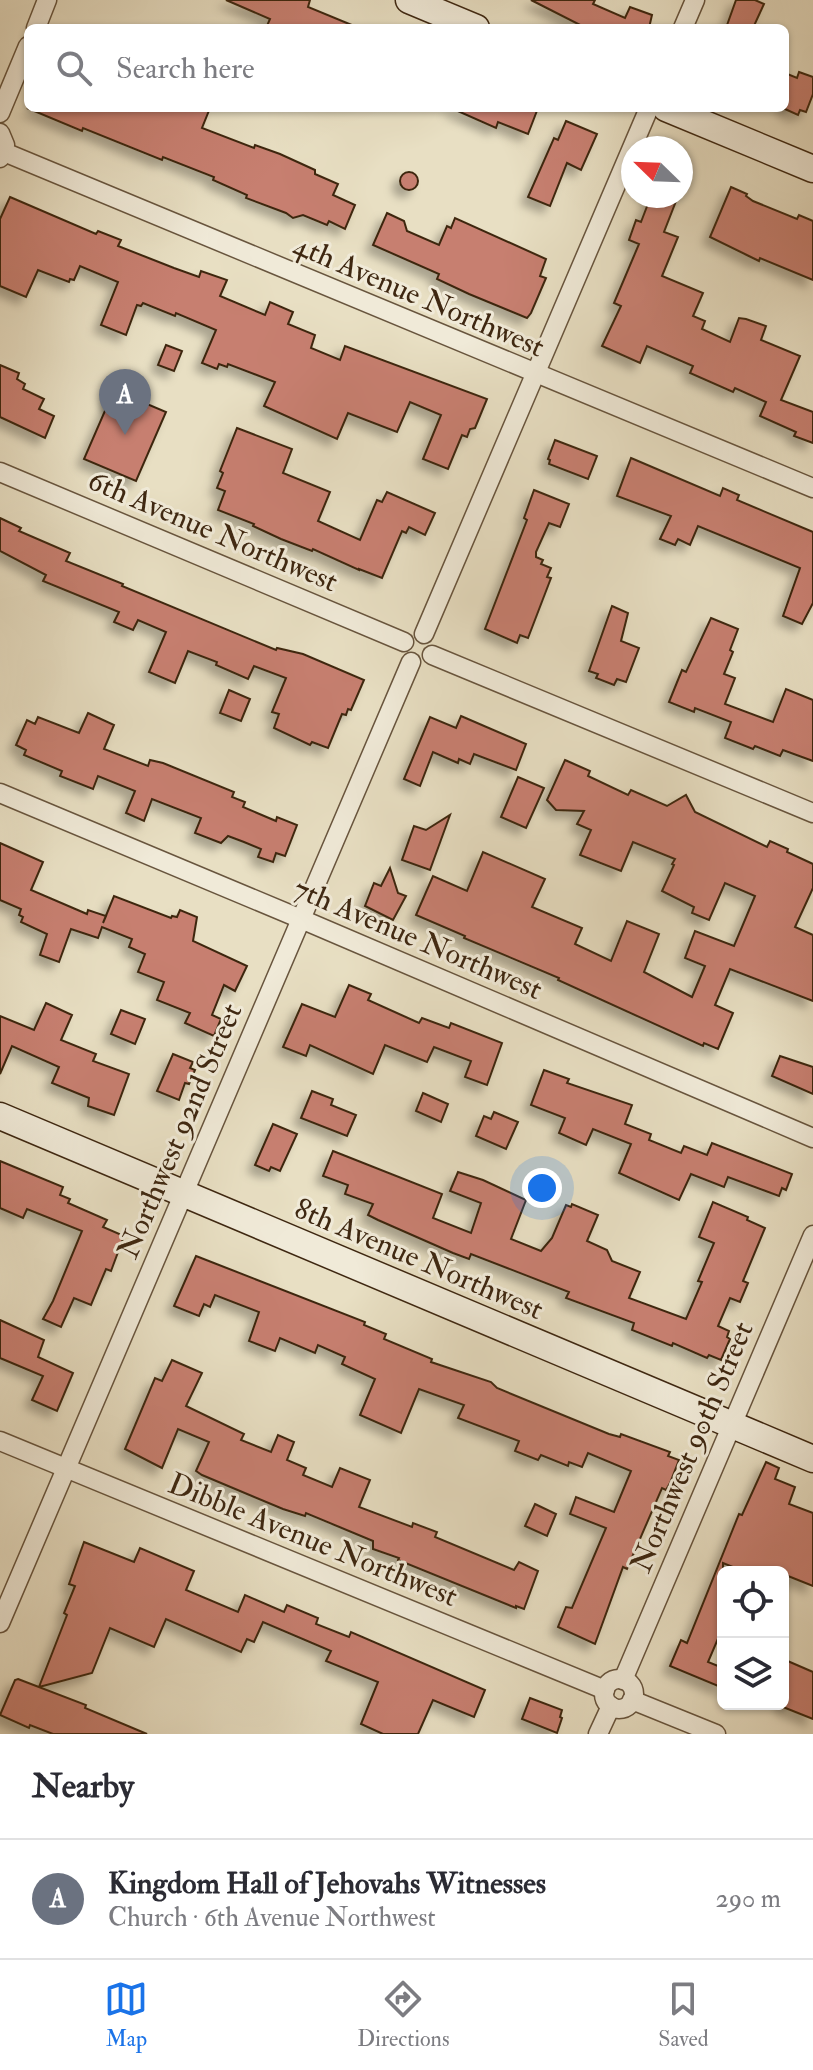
<!DOCTYPE html>
<html lang="en">
<head>
<meta charset="utf-8">
<style>
  :root { --surface:#fff; --page:#f2f2f3; --text:#2b2b33; --muted:#7c7c81; --line:#e1e1e2; --accent:#1a73e8 }
  body { margin:0; font-family:"IM FELL Double Pica",serif; background:var(--page); color:var(--text) }
  .controls { position:absolute; right:24px; bottom:24px; display:grid; overflow:hidden; border-radius:12px; box-shadow:0 2px 6px #0004 }
  .controls button { width:72px; height:72px; display:grid; place-items:center; padding:0; border:0; border-bottom:2px solid var(--line); background:var(--surface); color:var(--text); font:40px sans-serif }
  .compass { position:absolute; left:621px; top:136px; width:72px; height:72px; border-radius:50%; background:var(--surface); box-shadow:0 2px 6px #0004; rotate:293deg }
  .you { position:absolute; left:542px; top:1188px; width:28px; height:28px; margin:-20px; border:6px solid #fff; border-radius:50%; background:#1a73e8; box-shadow:0 0 0 12px #1a73e833 }
  .badge { display:grid; place-items:center; width:52px; height:52px; border-radius:50%; background:var(--accent); color:#fff; font-size:26px; font-weight:700 }
  .pin { position:absolute; translate:-50% -66px; filter:drop-shadow(0 2px 4px #0008) }
  .pin::after { content:''; position:absolute; top:42px; width:28px; height:24px; background:inherit; clip-path:polygon(0 0,100% 0,50% 100%) }
  .list { margin:0; padding:0; list-style:none }
  h2 { display:flex; justify-content:space-between; align-items:center; height:104px; margin:0; padding:0 32px; font-size:34px }
  h2 small { font-size:26px; font-weight:400; color:var(--muted) }
  .list li { display:grid; grid-template-columns:52px 1fr auto; gap:24px; align-items:center; box-sizing:border-box; height:120px; padding:0 32px; border-top:2px solid var(--line) }
  .list b { display:block; font-size:30px; white-space:nowrap }
  .list p { margin:0; font-size:26px; white-space:nowrap; color:var(--muted) }
  .list em { font-size:26px; font-style:normal; color:var(--muted) }
  .icon { flex:none; width:44px; height:44px; fill:none; stroke:currentColor; stroke-width:2; stroke-linecap:round; stroke-linejoin:round }
  .map { position:relative; flex:none; width:813px; height:1734px; overflow:hidden }
  .search { position:absolute; background:var(--surface); box-shadow:0 2px 6px #0004; left:24px; right:24px; top:24px; height:88px; display:flex; align-items:center; gap:20px; box-sizing:border-box; padding:0 28px; border-radius:12px; color:var(--muted); font-size:30px }
  .sheet { height:224px; background:var(--surface) }
  nav { display:flex; justify-content:space-around; align-items:center; box-sizing:border-box; height:112px; border-top:2px solid var(--line); background:var(--surface); font-size:22px; color:var(--muted) }
  nav a { display:grid; justify-items:center; gap:4px }
  nav .on { color:var(--accent) }
  .map>svg:first-child { display:block }
  .building { fill:#c77f6f; stroke:#3e2711; stroke-width:2; filter:url(#shadow) }
  .lines { fill:none; stroke-linecap:round; stroke-linejoin:round }
  .street-casing { stroke:#68553e; stroke-width:21 }
  .secondary-casing { stroke:#3e2711; stroke-width:29 }
  .street { stroke:#f0ead8; stroke-width:18 }
  .secondary { stroke:#f0ead8; stroke-width:26 }
  .labels { text-anchor:middle; dominant-baseline:central; stroke-width:6; stroke-linejoin:round; paint-order:stroke }
  .street-label { font-size:30px; fill:#3e2711; stroke:#f0ead8 }
</style>
</head>
<body>
<div class="map">
<svg width="813" height="1734" viewBox="0 0 813 1734">
  <defs>
    <filter id="shadow"><feDropShadow dx="-7" dy="7" stdDeviation="4" flood-color="#0004"/></filter>
  </defs>
  <rect width="100%" height="100%" fill="#e8dfc3"/>
  <filter id="stains"><feTurbulence type="fractalNoise" baseFrequency=".0025" numOctaves="4"/><feColorMatrix values="0 0 0 0 .2 0 0 0 0 .09 0 0 0 0 .02 0 0 0 .5 -.17"/></filter>
  <radialGradient id="worn" r=".72"><stop offset=".6" stop-color="#630" stop-opacity="0"/><stop offset="1" stop-color="#630" stop-opacity=".3"/></radialGradient>
  <g class="building">
    <polygon points="226,0 310,0 308,7 359,28 266,28 270,19"/>
    <polygon points="531,0 595,0 593,4 625,18 630,7 652,15 649,28 586,28"/>
    <polygon points="736,0 755,0 764,4 753,28 726,28"/>
    <polygon points="799,72 813,77 813,94 806,112 800,110 798,115 785,109 785,73 797,78"/>
    <polygon points="27,108 210,108 202,128 254,148 255,145 280,154 315,170 315,174 338,184 333,195 355,205 345,229 329,221 327,225 303,215 293,218 286,213 246,198 247,195 213,180 214,177 163,157 162,160 83,128 82,131"/>
    <polygon points="451,108 538,108 528,134 498,122 496,128"/>
    <polygon points="566,121 597,134 581,170 567,163 550,206 528,197 554,138 558,140"/>
    <circle cx="409" cy="181" r="9"/>
    <polygon points="731,187 747,194 746,196 753,201 797,219 799,215 813,221 813,280 760,258 759,261 710,237"/>
    <polygon points="651,196 678,196 664,232 678,237 662,276 703,293 693,316 705,321 702,329 730,342 739,318 746,319 766,326 761,340 800,356 781,400 813,412 813,443 794,436 796,432 760,416 766,402 735,388 733,392 690,373 693,366 647,346 640,363 602,346 621,306 614,303 639,244 629,240 636,220 641,222"/>
    <polygon points="10,197 96,234 98,231 121,240 118,246 174,268 199,277 201,271 227,280 220,296 265,315 270,302 293,312 288,324 315,335 311,348 340,360 345,346 487,399 475,428 470,429 467,437 462,435 448,469 423,459 441,415 410,402 397,432 348,413 337,439 264,406 275,382 228,364 227,367 219,364 217,369 202,363 216,330 176,313 175,316 143,303 141,306 137,305 126,335 101,325 118,282 80,266 74,280 70,279 69,282 38,270 26,297 0,286 0,219"/>
    <polygon points="387,213 404,221 407,231 439,245 447,226 451,228 455,218 546,259 540,276 546,278 531,313 527,318 469,294 437,279 439,274 373,245"/>
    <polygon points="166,345 182,351 174,371 158,365"/>
    <polygon points="0,365 19,373 17,379 25,384 23,389 44,399 39,409 54,416 45,438 0,417"/>
    <polygon points="114,390 166,412 136,481 84,459"/>
    <polygon points="237,428 292,449 283,473 330,492 318,521 360,540 377,500 382,502 387,492 435,513 425,535 409,527 406,533 402,531 382,578 359,569 359,570 313,549 312,551 281,539 253,526 254,524 218,510 225,491 217,488 223,473 220,471"/>
    <polygon points="555,440 597,456 588,479 549,464 550,460 548,459"/>
    <polygon points="631,458 720,496 723,488 739,495 737,500 813,532 813,603 802,624 783,616 800,568 698,526 690,545 678,539 675,545 660,539 671,516 617,496"/>
    <polygon points="534,490 569,504 560,527 549,523 536,552 536,557 543,560 541,564 551,568 547,577 551,578 528,638 520,635 517,643 485,629 527,520 524,518"/>
    <polygon points="0,518 21,528 19,531 70,553 66,561 123,584 122,586 276,650 277,648 303,654 364,680 351,710 348,709 346,715 342,714 328,748 312,742 310,745 274,728 279,714 272,712 286,678 254,666 248,679 216,665 217,662 188,651 175,683 149,672 166,632 138,620 133,630 114,622 119,612 43,581 46,575 0,551"/>
    <polygon points="612,606 628,613 621,641 639,648 626,682 617,679 614,685 596,678 598,674 589,671"/>
    <polygon points="711,618 738,629 730,650 733,652 724,674 735,678 725,704 773,722 786,689 813,700 813,761 783,750 780,756 755,746 753,749 725,738 731,722 695,708 694,712 669,702 682,670 686,672"/>
    <polygon points="229,690 250,699 241,721 220,713"/>
    <polygon points="88,713 114,725 104,749 148,766 150,760 163,763 234,792 232,797 245,802 243,807 276,821 277,817 297,825 285,856 276,853 273,862 258,857 261,849 244,842 228,836 221,843 195,833 201,818 152,799 144,821 126,813 135,791 98,776 93,789 60,776 62,771 24,755 26,750 16,745 27,720 35,724 38,717 79,733"/>
    <polygon points="461,716 526,744 516,770 474,754 470,764 459,759 458,763 433,752 420,786 404,779 430,717 456,728"/>
    <polygon points="565,760 590,771 588,776 628,795 631,790 667,806 686,795 695,812 767,847 770,841 788,849 787,852 813,864 813,888 795,927 813,935 813,1001 730,969 715,1005 733,1013 718,1049 704,1043 703,1046 558,980 559,978 464,938 465,936 416,915 433,876 467,891 483,852 545,879 532,907 582,928 575,944 611,961 627,921 659,934 644,972 692,997 705,966 685,958 695,931 734,946 755,896 725,883 709,920 692,913 694,907 662,891 674,865 672,864 675,859 633,842 621,871 580,855 591,830 577,824 584,811 556,810 547,800"/>
    <polygon points="518,777 544,788 526,828 501,817"/>
    <polygon points="450,815 430,870 402,860 414,826 426,830"/>
    <polygon points="0,843 43,862 31,890 87,914 88,910 106,916 103,923 114,896 171,918 172,916 177,917 180,910 197,917 193,941 247,966 235,991 224,985 212,1015 221,1019 214,1036 185,1023 190,1013 157,1000 164,982 138,972 145,954 129,947 132,939 102,927 98,938 71,929 59,962 40,955 47,934 21,922 23,917 19,915 21,909 0,900"/>
    <polygon points="390,868 398,893 406,896 393,920 365,906 374,883 381,886"/>
    <polygon points="349,985 371,994 368,1000 419,1023 422,1018 449,1028 451,1023 502,1043 487,1085 465,1077 471,1061 434,1047 427,1062 385,1045 373,1074 310,1045 306,1056 283,1047 302,1004 335,1017"/>
    <polygon points="46,1003 72,1015 61,1040 96,1054 93,1061 129,1074 114,1115 88,1106 89,1098 52,1083 59,1067 12,1046 0,1074 0,1016 34,1030"/>
    <polygon points="121,1010 145,1019 135,1044 111,1034"/>
    <polygon points="173,1054 193,1062 190,1068 195,1070 189,1084 185,1083 179,1100 157,1091"/>
    <polygon points="780,1056 813,1067 813,1094 772,1076"/>
    <polygon points="544,1070 569,1079 567,1083 632,1105 625,1124 651,1134 649,1140 681,1153 684,1146 707,1155 712,1143 792,1174 786,1190 782,1188 779,1196 728,1177 724,1187 691,1174 679,1200 619,1173 631,1144 593,1129 586,1145 559,1133 565,1118 531,1105"/>
    <polygon points="312,1091 333,1099 331,1105 356,1115 347,1136 301,1118"/>
    <polygon points="423,1093 448,1104 441,1122 416,1111"/>
    <polygon points="494,1112 518,1122 506,1149 476,1136 484,1116 491,1119"/>
    <polygon points="273,1124 297,1134 280,1171 271,1167 269,1171 255,1165"/>
    <polygon points="333,1151 442,1194 433,1218 471,1233 481,1203 450,1191 458,1172 483,1180 526,1200 511,1239 541,1251 552,1238 566,1205 571,1207 572,1204 598,1215 587,1241 607,1250 612,1261 640,1272 629,1298 686,1319 702,1282 698,1281 714,1243 699,1237 713,1202 748,1217 747,1220 765,1228 743,1281 748,1283 740,1302 730,1298 718,1326 729,1331 727,1337 730,1339 721,1360 709,1355 707,1358 673,1343 672,1346 632,1330 634,1323 566,1298 569,1292 471,1254 469,1259 453,1253 378,1220 368,1215 373,1204 345,1194 348,1185 323,1176"/>
    <polygon points="0,1161 63,1187 60,1195 70,1199 68,1203 107,1220 103,1227 124,1236 111,1271 106,1269 91,1305 74,1298 61,1327 43,1319 53,1301 82,1231 27,1209 23,1218 0,1208"/>
    <polygon points="196,1256 365,1322 364,1325 386,1334 384,1339 432,1359 431,1362 491,1382 497,1388 609,1434 620,1437 621,1434 670,1452 668,1456 679,1460 670,1483 666,1490 662,1488 627,1569 623,1567 595,1644 558,1627 566,1607 572,1608 606,1528 570,1514 576,1497 614,1512 631,1471 588,1453 582,1467 569,1462 568,1466 541,1455 538,1460 515,1451 519,1441 458,1418 464,1405 419,1389 401,1433 360,1415 375,1379 342,1364 345,1357 318,1345 315,1353 280,1338 275,1351 249,1341 259,1312 215,1295 210,1307 204,1304 199,1316 174,1306"/>
    <polygon points="0,1320 44,1340 38,1357 73,1373 57,1411 32,1400 43,1376 0,1358"/>
    <polygon points="172,1360 202,1373 186,1406 244,1434 241,1440 271,1452 278,1435 294,1442 287,1460 306,1468 303,1475 332,1487 340,1468 370,1480 359,1507 412,1527 413,1523 437,1532 435,1537 514,1570 519,1562 538,1571 524,1609 516,1606 516,1608 398,1560 399,1558 373,1549 373,1541 306,1513 305,1516 283,1509 202,1475 196,1471 209,1442 178,1429 162,1468 125,1449 155,1378 162,1381"/>
    <polygon points="766,1462 779,1468 775,1479 795,1487 789,1504 813,1513 813,1586 783,1574 783,1572 745,1572 723,1563 723,1627 708,1662 723,1668 723,1688 670,1666 681,1640 687,1643 739,1514 742,1515"/>
    <polygon points="535,1504 556,1514 547,1536 525,1526"/>
    <polygon points="84,1542 134,1562 140,1548 194,1571 186,1590 238,1612 245,1595 284,1612 287,1605 318,1618 316,1624 349,1637 351,1632 485,1690 474,1717 433,1700 418,1734 383,1734 361,1724 378,1682 326,1661 331,1651 263,1622 254,1642 247,1639 241,1652 166,1619 154,1647 110,1628 92,1673 39,1687 67,1615 64,1613 75,1586 69,1584"/>
    <polygon points="783,1659 813,1672 813,1719 783,1707"/>
    <polygon points="18,1679 86,1705 85,1708 147,1734 53,1734 30,1725 29,1728 0,1715 15,1680"/>
    <polygon points="530,1698 562,1710 560,1717 562,1718 557,1733 522,1719"/>
  </g>
  <g class="lines">
    <g class="street-casing">
      <g id="street">
        <polyline points="36,28 47,0"/>
        <polyline points="683,28 695,0"/>
        <polyline points="0,113 28,46"/>
        <polyline points="0,133 5,145 0,158"/>
        <polyline points="4,152 813,488"/>
        <polyline points="0,472 404,642"/>
        <polyline points="424,634 649,108"/>
        <polyline points="432,655 813,813"/>
        <polyline points="0,793 301,919 813,1138"/>
        <polyline points="0,1441 605,1690"/>
        <polyline points="0,1623 411,662"/>
        <circle cx="619" cy="1694" r="15"/>
        <polyline points="623,1680 813,1235"/>
        <polyline points="632,1700 716,1734"/>
        <polyline points="598,1734 611,1706"/>
      </g>
    </g>
    <g class="secondary-casing">
      <g id="secondary">
        <polyline points="409,0 476,28"/>
        <polyline points="666,108 813,169"/>
        <polyline points="0,1116 813,1459"/>
      </g>
    </g>
    <use href="#street" class="street"/>
    <use href="#secondary" class="secondary"/>
  </g>
  <g class="labels">
    <g class="street-label">
      <text transform="translate(419 296) rotate(23)">4th Avenue Northwest</text>
      <text transform="translate(213 531) rotate(23)">6th Avenue Northwest</text>
      <text transform="translate(418 939) rotate(23)">7th Avenue Northwest</text>
      <text transform="translate(180 1131) rotate(-67)">Northwest 92nd Street</text>
      <text transform="translate(419 1259) rotate(23)">8th Avenue Northwest</text>
      <text transform="translate(692 1447) rotate(-67)">Northwest 90th Street</text>
      <text transform="translate(313 1540) rotate(22)">Dibble Avenue Northwest</text>
    </g>
  </g>
  <rect width="100%" height="100%" filter="url(#stains)"/>
  <rect width="100%" height="100%" fill="url(#worn)"/>
</svg>
<div class="controls">
<button><svg class="icon" aria-label="locate" viewBox="0 0 24 24"><circle cx="12" cy="12" r="6"/><path d="M12 2v4M12 18v4M2 12h4M18 12h4"/></svg></button>
<button><svg class="icon" aria-label="layers" viewBox="0 0 24 24"><path d="M12 4l9 5-9 5-9-5zM3 14l9 5 9-5"/></svg></button>
</div>
<svg class="compass" viewBox="-18 -18 36 36"><path d="M0-13l5 13h-10z" fill="#e53935"/><path d="M0 13l5-13h-10z" fill="#7c7c81"/></svg>
<div class="you"></div>
<div class="pin badge" style="left:125px;top:435px;background:#6b7280">A</div>
<div class="search"><svg class="icon" aria-label="search" viewBox="0 0 24 24"><circle cx="10" cy="10" r="6"/><path d="M15 15l6 6"/></svg>Search here</div>
</div>
<section class="sheet">
<h2>Nearby<small></small></h2>
<ul class="list">
<li><span class="badge" style="background:#6b7280">A</span><div><b>Kingdom Hall of Jehovahs Witnesses</b><p>Church · 6th Avenue Northwest</p></div><em>290 m</em></li>
</ul>
</section>
<nav>
<a class="on"><svg class="icon" aria-label="map" viewBox="0 0 24 24"><path d="M3 6l6-2 6 2 6-2v14l-6 2-6-2-6 2zM9 4v14M15 6v14"/></svg>Map</a>
<a><svg class="icon" aria-label="directions" viewBox="0 0 24 24"><path d="M12 3l9 9-9 9-9-9zM9 14v-3h6M13 9l2 2-2 2"/></svg>Directions</a>
<a><svg class="icon" aria-label="saved" viewBox="0 0 24 24"><path d="M7 4h10v16l-5-4-5 4z"/></svg>Saved</a>
</nav>
</body>
</html>
